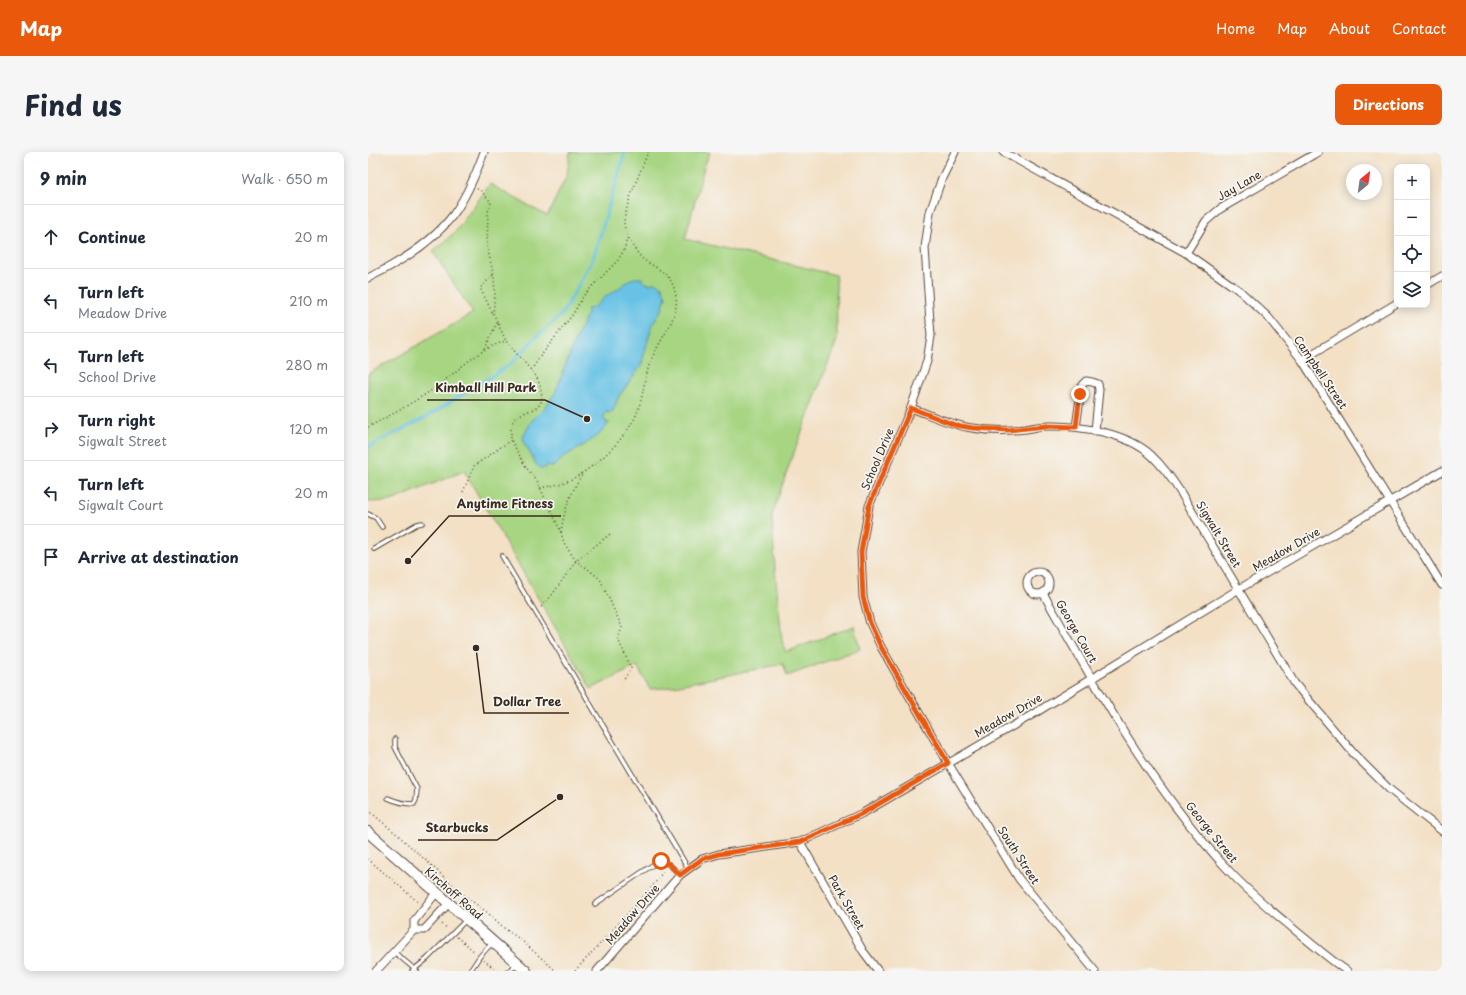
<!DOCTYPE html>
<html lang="en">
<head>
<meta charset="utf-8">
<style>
  :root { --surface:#fff; --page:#f6f6f7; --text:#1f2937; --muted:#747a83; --line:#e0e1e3; --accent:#ea580c }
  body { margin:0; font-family:"Playpen Sans",sans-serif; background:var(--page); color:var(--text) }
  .controls { position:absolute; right:12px; top:12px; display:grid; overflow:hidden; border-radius:8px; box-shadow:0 2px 10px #0003 }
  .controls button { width:36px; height:36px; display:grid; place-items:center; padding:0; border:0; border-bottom:1px solid var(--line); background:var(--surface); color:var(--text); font:20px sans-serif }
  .compass { position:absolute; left:978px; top:12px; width:36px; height:36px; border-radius:50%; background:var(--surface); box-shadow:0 2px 10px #0003; rotate:29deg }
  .stop { position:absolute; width:12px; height:12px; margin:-9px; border:3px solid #ea580c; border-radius:50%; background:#fff }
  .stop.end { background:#ea580c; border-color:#fff; box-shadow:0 1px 4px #0008 }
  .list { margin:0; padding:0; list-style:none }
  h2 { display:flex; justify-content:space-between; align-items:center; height:52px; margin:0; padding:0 16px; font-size:17px }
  h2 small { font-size:13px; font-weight:400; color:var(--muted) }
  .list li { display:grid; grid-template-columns:26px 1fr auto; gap:12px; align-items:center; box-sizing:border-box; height:64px; padding:0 16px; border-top:1px solid var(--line) }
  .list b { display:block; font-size:15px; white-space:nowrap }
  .list p { margin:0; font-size:13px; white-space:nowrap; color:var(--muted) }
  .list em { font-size:13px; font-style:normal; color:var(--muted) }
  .icon { flex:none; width:22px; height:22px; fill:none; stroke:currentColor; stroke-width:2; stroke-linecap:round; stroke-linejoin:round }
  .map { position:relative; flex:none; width:1074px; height:819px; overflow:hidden; border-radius:8px }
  header { display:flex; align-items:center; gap:24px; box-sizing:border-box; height:56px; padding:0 20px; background:var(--accent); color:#fff }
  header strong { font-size:19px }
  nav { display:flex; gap:22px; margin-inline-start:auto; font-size:14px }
  .intro { display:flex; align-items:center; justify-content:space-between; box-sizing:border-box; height:96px; padding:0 24px }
  h1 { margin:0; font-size:28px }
  .button { padding:10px 18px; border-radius:8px; background:var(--accent); color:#fff; font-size:14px; font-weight:700 }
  main { display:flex; gap:24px; padding:0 24px }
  aside { flex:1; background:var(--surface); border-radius:8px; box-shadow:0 2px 10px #0003 }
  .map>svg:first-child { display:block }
  .green { fill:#a7d582; stroke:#718050 }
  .water { fill:#68c2e5; stroke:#527682 }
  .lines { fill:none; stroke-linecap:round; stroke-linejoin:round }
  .stream { stroke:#68c2e5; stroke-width:3 }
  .lane-casing { stroke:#574537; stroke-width:5.5 }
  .street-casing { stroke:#574537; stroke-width:9 }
  .secondary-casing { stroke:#574537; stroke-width:12 }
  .path { stroke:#574537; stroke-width:1.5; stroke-dasharray:1 3; stroke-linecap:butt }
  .lane { stroke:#fff; stroke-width:3.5 }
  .street { stroke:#fff; stroke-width:7 }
  .secondary { stroke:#fff; stroke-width:10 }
  .route { stroke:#ea580c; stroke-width:5 }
  .labels { text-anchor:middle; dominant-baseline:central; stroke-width:3.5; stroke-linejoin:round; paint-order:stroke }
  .street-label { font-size:11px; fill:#3b2a1e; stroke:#f6f6f2 }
  .leader { fill:none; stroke:#3b2a1e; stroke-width:1.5 }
  .callout-dot { fill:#3b2a1e; stroke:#f6f6f2; stroke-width:1.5 }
  .callout-label { font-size:12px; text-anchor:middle; font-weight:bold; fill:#3b2a1e; stroke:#f6f6f2; stroke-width:3.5; stroke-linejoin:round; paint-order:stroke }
</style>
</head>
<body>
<header>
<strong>Map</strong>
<nav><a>Home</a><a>Map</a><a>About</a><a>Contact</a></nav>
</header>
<div class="intro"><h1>Find us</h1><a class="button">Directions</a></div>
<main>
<aside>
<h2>9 min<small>Walk · 650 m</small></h2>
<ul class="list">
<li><svg class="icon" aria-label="ahead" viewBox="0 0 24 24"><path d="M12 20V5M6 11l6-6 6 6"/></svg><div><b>Continue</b></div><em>20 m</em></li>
<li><svg class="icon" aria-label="left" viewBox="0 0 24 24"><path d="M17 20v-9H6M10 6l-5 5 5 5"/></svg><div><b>Turn left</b><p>Meadow Drive</p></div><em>210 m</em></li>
<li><svg class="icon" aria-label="left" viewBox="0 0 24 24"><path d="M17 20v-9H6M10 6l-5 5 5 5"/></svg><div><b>Turn left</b><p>School Drive</p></div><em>280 m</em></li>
<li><svg class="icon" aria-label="right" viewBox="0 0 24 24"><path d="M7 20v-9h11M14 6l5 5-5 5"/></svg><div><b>Turn right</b><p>Sigwalt Street</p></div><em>120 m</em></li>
<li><svg class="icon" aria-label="left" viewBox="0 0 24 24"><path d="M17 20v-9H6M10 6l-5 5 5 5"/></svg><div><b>Turn left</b><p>Sigwalt Court</p></div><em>20 m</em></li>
<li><svg class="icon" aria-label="arrive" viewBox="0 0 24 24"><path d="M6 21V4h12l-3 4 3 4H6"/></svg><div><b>Arrive at destination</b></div></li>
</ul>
</aside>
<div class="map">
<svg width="1074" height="819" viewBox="0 0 1074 819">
  <rect width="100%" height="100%" fill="#f6f6f2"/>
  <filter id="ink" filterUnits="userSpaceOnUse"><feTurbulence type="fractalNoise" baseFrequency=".025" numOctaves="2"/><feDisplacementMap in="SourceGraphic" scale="8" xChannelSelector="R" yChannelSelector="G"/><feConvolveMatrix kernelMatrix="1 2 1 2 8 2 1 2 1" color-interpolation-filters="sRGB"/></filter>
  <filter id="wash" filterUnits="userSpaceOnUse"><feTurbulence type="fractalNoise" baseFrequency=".012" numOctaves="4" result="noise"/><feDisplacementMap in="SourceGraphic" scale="16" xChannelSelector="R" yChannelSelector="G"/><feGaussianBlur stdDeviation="0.9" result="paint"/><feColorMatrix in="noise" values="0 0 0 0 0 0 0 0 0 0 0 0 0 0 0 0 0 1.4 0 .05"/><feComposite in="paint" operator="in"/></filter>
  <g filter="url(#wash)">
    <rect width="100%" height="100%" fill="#f3e0c5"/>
    <polygon class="green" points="202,0 342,0 336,15 317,87 468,123 469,188 422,311 404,363 407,417 414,489 418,500 486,474 492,497 419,524 415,512 296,536 282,537 269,514 223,537 96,319 23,349 0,350 0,222 105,161 65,100 88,79 122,32 179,64 199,23"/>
    <path class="water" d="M268 126H274L275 130 282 132 286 130 294 134 298 145 294 158 289 165 283 177 273 214 251 244 244 261 238 260 235 266 237 269 241 271 232 282 215 294 197 304 188 313 184 315 179 314 176 316 173 317 168 312 159 296 156 291 155 285 164 268 175 258 187 241 208 186 219 162V157C228 156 231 150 237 145 242 141 247 139 251 136 258 131 259 127 268 126Z"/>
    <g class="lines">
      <polyline class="stream" points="0,295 57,266 143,212 166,187 195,161 225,107 257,0"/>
    </g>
  </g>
  <g filter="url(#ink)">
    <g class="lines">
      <g class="lane-casing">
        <g id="lane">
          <polyline points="0,362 8,366 14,375"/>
          <polyline points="6,397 49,372 54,371"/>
          <polyline points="134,404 320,716"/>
          <path d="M20 646C29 650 36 652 46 652L48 648 49 637 27 595V587"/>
          <path d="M227 752 286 712C299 707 303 714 312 723"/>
          <polyline points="26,800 49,819"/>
          <polyline points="44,819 59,807 98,768"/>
          <polyline points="102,819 112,804 124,791"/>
          <polyline points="140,819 149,813"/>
        </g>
      </g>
      <g class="street-casing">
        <g id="street">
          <polyline points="587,0 574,26 562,60 557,96 563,184 559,209 543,256 501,354 493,400 495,445 502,471 513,495 580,611 651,727 727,819"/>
          <polyline points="635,0 818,101 872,139 900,165 934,208 1074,433"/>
          <polyline points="818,101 838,69 852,57 950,0"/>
          <path d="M0 126C31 111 64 91 85 63 99 44 108 22 116 0"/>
          <polyline points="1059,133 1074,124"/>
          <polyline points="934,208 1029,151"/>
          <path d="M543 256C563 263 582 273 604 276 621 279 640 279 658 277 665 276 672 274 679 274 711 273 759 281 783 303 795 314 804 327 813 341L927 532 986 602 1021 637 1074 679"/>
          <polyline points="708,275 714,233 718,229 724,230 730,232 731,238 727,279"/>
          <circle cx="670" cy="431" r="11"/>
          <path d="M675 441C730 539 786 640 864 722 883 742 905 760 927 778 944 792 961 807 979 819"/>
          <polyline points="432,690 495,799 510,819"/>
          <polyline points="46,778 56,778 80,752"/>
          <polyline points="8,819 46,778 46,769 68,741"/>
          <polyline points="229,819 312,723 334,707 351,702 432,690 495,661 662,564 871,437 1074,319"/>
        </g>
      </g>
      <g class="secondary-casing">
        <polyline id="secondary" points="0,680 158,819"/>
      </g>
      <g class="path">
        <polyline points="109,37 113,39 123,50 120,60 119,94 126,125 127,142 125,161 138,189"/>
        <polyline points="124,160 112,136 125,123"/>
        <polyline points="117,197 129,170"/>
        <polyline points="163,218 172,205 205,162 216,143 250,108 256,98 260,83"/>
        <path d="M0 275C22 264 44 251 64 238 88 221 109 197 138 189L168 224 172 233 174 244 173 250 170 255 149 264 145 269 143 275V288L158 315 169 329 193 380 196 391 208 409 220 417 232 427 254 475 250 487 263 516 255 529"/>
        <path d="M172 336C183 334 194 332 204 327 229 314 263 283 271 255 276 239 277 221 284 206 292 187 311 166 308 145 304 120 293 120 276 108 268 102 255 79 256 69 260 45 272 22 280 0"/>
        <polyline points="95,340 106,314 143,288"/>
        <path d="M193 380C196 358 203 340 215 321"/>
        <polyline points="173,455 184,443 208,409 242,382"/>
        <polyline points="0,658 31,684 97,744 120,761 136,776 153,788 188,819"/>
        <polyline points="0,707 50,750"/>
        <polyline points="74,772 80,777"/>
        <polyline points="89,785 107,800"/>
        <polyline points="116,808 129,819"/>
        <polyline points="207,819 284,735 297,717"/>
      </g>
      <use href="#lane" class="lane"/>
      <use href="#street" class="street"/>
      <use href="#secondary" class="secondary"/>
    </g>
  </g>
  <g class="lines" filter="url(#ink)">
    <polyline class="route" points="293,709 301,712 312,723 334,707 351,702 432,690 495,661 580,611 513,495 502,471 495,445 493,400 501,354 543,256 587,273 605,276 640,278 678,274 708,275 712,242"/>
  </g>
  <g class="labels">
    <g class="street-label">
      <text transform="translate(871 33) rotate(-30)">Jay Lane</text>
      <text transform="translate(953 220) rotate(56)">Campbell Street</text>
      <text transform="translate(509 307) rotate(-67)">School Drive</text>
      <text transform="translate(851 382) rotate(59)">Sigwalt Street</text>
      <text transform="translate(918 397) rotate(-30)">Meadow Drive</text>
      <text transform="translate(709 479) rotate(60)">George Court</text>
      <text transform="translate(640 563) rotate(-30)">Meadow Drive</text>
      <text transform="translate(844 680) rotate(51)">George Street</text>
      <text transform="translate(651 703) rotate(57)">South Street</text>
      <text transform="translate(86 741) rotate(41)">Kirchoff Road</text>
      <text transform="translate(479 750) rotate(60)">Park Street</text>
      <text transform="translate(264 762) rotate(-49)">Meadow Drive</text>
    </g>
  </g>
  <path class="leader" d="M219 267L177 248H59M40 409L81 364H193M108 496L116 561H201M192 645L129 688H50"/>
  <g class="callout-dot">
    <circle cx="219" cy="267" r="4"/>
    <circle cx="40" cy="409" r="4"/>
    <circle cx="108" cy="496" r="4"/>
    <circle cx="192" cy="645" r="4"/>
  </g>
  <g class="callout-label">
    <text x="118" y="240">Kimball Hill Park</text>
    <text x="137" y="356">Anytime Fitness</text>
    <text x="159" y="554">Dollar Tree</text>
    <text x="89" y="680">Starbucks</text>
  </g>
</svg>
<div class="controls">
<button>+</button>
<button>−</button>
<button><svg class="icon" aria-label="locate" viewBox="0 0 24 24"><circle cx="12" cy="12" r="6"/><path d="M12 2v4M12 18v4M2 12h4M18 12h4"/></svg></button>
<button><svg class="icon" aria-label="layers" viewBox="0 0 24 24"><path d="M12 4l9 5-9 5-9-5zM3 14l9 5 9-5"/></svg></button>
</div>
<svg class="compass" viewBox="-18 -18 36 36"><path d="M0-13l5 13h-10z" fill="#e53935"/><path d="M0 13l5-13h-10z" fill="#747a83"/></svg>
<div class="stop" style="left:293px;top:709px"></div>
<div class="stop end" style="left:712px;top:242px"></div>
</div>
</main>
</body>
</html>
